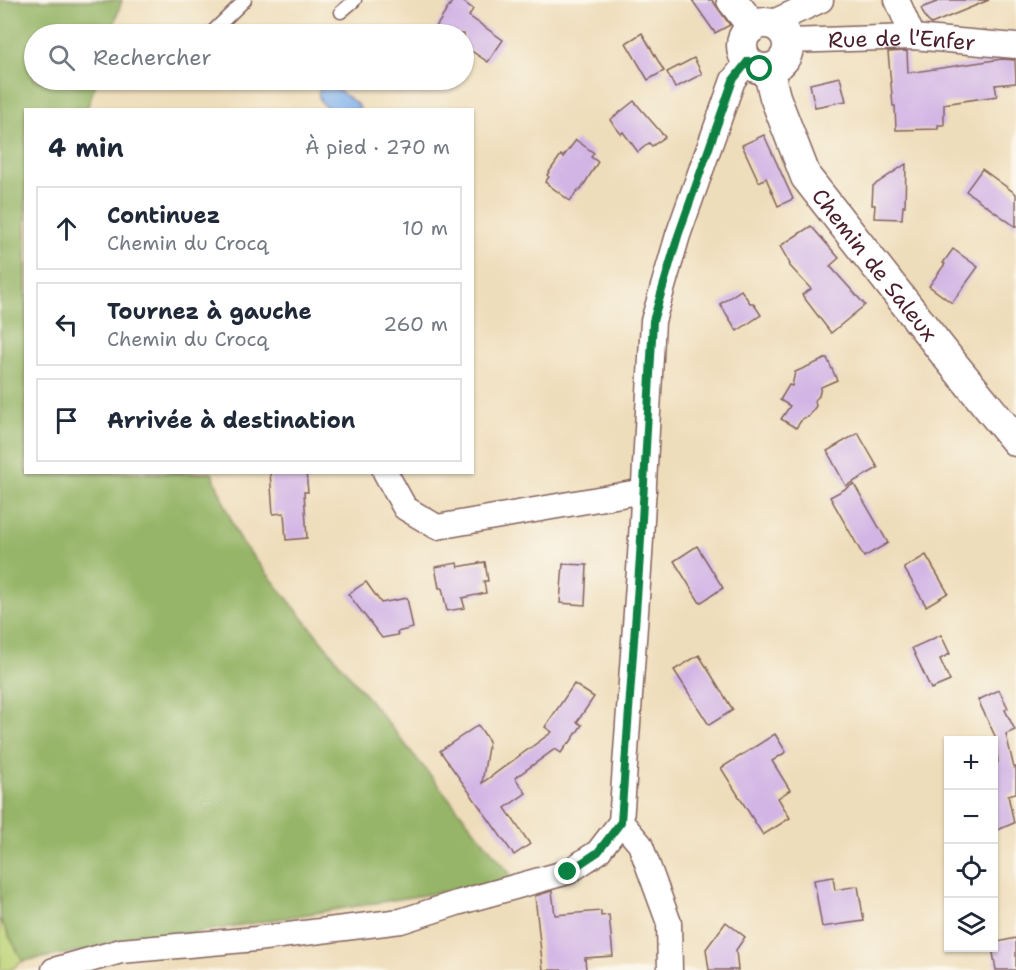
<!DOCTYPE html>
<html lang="fr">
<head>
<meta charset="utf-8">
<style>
  :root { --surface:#fff; --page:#f2f2f3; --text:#1f2937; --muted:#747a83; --line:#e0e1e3 }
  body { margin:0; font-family:"Shantell Sans",sans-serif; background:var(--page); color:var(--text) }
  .controls { position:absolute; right:18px; bottom:18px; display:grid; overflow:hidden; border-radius:0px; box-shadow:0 2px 4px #0004 }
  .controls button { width:54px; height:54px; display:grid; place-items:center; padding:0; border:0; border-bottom:2px solid var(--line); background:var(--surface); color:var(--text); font:30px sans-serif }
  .stop { position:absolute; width:18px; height:18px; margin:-14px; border:4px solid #0b8043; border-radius:50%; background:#fff }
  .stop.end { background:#0b8043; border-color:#fff; box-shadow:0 2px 6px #0008 }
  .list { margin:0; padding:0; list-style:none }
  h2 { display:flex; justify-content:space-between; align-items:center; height:78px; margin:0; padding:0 24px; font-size:26px }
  h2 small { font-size:20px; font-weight:400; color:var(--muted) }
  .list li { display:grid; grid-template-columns:39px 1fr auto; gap:18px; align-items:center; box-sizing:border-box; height:84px; margin:0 12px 12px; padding:0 12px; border:2px solid var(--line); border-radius:0px }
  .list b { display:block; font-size:22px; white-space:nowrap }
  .list p { margin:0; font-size:20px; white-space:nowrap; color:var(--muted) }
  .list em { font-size:20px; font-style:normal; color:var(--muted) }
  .icon { flex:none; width:33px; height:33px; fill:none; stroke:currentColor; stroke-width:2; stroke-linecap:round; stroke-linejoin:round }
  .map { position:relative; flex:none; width:1016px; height:970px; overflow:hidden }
  .search { position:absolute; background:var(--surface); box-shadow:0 2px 4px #0004; left:24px; top:24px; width:450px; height:66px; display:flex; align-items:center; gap:15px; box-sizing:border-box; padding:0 21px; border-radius:33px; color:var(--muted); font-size:22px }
  .panel { position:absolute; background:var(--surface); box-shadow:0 2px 4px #0004; left:24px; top:108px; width:450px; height:366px; border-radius:0px }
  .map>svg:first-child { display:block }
  .green { fill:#bed377; stroke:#847951; stroke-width:1.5 }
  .forest { fill:#96b568; stroke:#706a4a; stroke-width:1.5 }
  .water { fill:#7fb1ec; stroke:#64688c; stroke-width:1.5 }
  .building { fill:#d2b5e5 }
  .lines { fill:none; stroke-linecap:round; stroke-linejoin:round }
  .service-casing { stroke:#83625d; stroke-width:15 }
  .minor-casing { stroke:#83625d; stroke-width:27 }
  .tertiary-casing { stroke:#83625d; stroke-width:33 }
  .service { stroke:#fff; stroke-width:12 }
  .minor { stroke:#fff; stroke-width:24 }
  .tertiary { stroke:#fff; stroke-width:30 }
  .route { stroke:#0b8043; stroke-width:8 }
  .labels { text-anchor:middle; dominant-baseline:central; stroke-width:5; stroke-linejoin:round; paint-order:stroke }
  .street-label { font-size:22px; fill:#4a1f2b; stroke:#fbf7ec }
</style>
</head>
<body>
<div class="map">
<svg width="1016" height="970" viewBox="0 0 1016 970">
  <rect width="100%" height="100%" fill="#fbf7ec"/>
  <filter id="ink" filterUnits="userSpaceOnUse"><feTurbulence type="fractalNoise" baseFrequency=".0167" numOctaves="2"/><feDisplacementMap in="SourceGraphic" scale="12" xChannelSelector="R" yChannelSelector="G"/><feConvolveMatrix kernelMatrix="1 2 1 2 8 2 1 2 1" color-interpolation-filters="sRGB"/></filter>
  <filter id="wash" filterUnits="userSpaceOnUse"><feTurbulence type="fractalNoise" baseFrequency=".008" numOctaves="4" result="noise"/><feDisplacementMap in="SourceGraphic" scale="24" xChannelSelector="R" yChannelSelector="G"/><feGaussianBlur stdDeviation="1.35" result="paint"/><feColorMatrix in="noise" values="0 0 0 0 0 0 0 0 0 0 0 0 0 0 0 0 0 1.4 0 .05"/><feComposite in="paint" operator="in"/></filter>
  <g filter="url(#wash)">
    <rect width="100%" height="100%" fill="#eeddba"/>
    <polygon class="green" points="0,919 23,961 10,970 0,970"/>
    <polygon class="forest" points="0,0 122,0 111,34 34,34 34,80 97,80 87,109 26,110 26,472 212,473 239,539 515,880 23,961 0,919"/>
    <path class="water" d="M327 85 333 86 358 105 360 109C353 110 337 112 331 109 322 106 317 98 319 90Z"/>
    <g id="blocks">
      <g class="building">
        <polygon points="453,0 461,0 473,9 469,16 503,40 488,62 464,46 464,34 447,34 436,27"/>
        <polygon points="692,0 712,0 730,25 715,33"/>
        <polygon points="942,0 989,0 931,24 926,19 921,8"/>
        <polygon points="642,33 664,71 648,80 626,43"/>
        <polygon points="907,51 908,73 1002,59 1015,60 1016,83 995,85 997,96 944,104 944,125 938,125 938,129 896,130 895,106 893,106 888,52"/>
        <polygon points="694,58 702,74 675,88 667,72"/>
        <polygon points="840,77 846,101 815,107 810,84"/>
        <polygon points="634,101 665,137 652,146 649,143 638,152 623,132 621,134 610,120"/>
        <polygon points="764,135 793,199 778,206 766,178 759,182 742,145"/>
        <polygon points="576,140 594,153 591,157 598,162 580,191 578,190 570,201 545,182 549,177 547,175 561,155 563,157"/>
        <polygon points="906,164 905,206 903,206 902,219 874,218 875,205 872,205 873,186"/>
        <polygon points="982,169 1016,194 1016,227 966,191"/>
        <polygon points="811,226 839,258 830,266 865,305 831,333 802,295 811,289 789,265 790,264 780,246"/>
        <polygon points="953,249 978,267 952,303 929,286 945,264 943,263"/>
        <polygon points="741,290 750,303 753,303 761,315 737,331 720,304"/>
        <polygon points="827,358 837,380 821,387 819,396 815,400 816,406 808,417 803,418 796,428 781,419 790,406 780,400 789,385 792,386 795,372"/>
        <polygon points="858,433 878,468 846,486 827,451"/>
        <polygon points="270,472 306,472 308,492 304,492 307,538 286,540 284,513 273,514"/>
        <polygon points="854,484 888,543 864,557 830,497"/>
        <polygon points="697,546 723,588 700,603 674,561"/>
        <polygon points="926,555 948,593 926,606 904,568"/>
        <polygon points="485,562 488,581 484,581 486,593 462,598 465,608 447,611 442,588 439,588 435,567 457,563 458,567"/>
        <polygon points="563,564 587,565 585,605 560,603"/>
        <polygon points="366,582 381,603 407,598 413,628 397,632 398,635 382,638 348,594"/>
        <polygon points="941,635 950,654 940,659 950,681 931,689 912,648"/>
        <polygon points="699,655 733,710 709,725 674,670"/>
        <polygon points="574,684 594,697 577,722 582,725 569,744 568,743 561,753 555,749 515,778 526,793 505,808 530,844 514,855 440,751 478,725 489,741 482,783 552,732 545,727"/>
        <polygon points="999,690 1008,708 1005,710 1015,730 1006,734 1014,768 1016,767 1016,793 1008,795 1014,823 993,832 993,762 998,762 995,736 978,700"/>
        <polygon points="775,734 786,752 772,761 790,790 778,798 790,818 763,835 721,768"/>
        <polygon points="833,877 835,890 858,886 864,921 822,927 814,880"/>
        <polygon points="552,891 555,915 601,911 601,916 609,915 613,956 585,958 586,970 543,970 535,896"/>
        <polygon points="726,922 745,937 736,950 738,970 709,970 706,949"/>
        <polygon points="1016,938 1016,970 996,970 993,953 993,943"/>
      </g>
    </g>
  </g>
  <g filter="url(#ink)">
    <use href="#blocks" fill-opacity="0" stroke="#83625d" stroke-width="1.5"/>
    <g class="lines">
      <g class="service-casing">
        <g id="service">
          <polyline points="341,12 355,0"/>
          <polyline points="210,34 245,0"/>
        </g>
      </g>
      <g class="minor-casing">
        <g id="minor">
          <polyline points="897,0 913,37"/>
          <polyline points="769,24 821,0"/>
          <path id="s1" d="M788 41 913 37 1016 46"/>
          <polyline points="385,472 405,508 437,527 644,491"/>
          <polyline points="621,822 640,844 669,923 670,970"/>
          <polyline points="54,970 121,951 256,939 401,921 457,903 568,872 598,852 621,822 640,556 653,321 678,235 733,80 748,61"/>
        </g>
      </g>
      <g class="tertiary-casing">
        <g id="tertiary">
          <polyline points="732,0 753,27"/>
          <circle cx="765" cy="46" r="23"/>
          <path id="s2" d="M768 69 775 97 806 177 949 359 1016 441"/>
        </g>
      </g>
      <use href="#service" class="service"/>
      <use href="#minor" class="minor"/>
      <use href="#tertiary" class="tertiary"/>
    </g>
  </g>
  <g class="lines" filter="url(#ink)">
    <polyline class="route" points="568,872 598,852 621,822 640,556 653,321 678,236 733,80 748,61 754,66 760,69"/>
  </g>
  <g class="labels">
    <g class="street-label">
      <text stroke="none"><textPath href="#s1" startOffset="114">Rue de l'Enfer</textPath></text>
      <text stroke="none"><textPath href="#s2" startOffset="226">Chemin de Saleux</textPath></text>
    </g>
  </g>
</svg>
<div class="controls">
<button>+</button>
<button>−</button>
<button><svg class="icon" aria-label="locate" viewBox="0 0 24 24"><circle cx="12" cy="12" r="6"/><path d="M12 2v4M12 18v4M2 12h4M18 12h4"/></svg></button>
<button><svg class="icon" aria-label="layers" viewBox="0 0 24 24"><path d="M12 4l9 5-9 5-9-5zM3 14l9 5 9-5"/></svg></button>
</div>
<div class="stop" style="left:760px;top:69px"></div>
<div class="stop end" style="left:568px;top:872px"></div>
<div class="search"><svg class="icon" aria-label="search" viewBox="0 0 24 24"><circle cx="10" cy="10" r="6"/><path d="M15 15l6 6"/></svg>Rechercher</div>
<section class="panel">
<h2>4 min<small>À pied · 270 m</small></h2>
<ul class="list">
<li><svg class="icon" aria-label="ahead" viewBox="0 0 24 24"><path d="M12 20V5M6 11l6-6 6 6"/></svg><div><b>Continuez</b><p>Chemin du Crocq</p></div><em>10 m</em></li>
<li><svg class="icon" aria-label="left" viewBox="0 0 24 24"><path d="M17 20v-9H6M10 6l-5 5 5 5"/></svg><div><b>Tournez à gauche</b><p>Chemin du Crocq</p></div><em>260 m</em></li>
<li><svg class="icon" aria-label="arrive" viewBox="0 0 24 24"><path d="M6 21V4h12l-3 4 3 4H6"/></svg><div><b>Arrivée à destination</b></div></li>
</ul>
</section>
</div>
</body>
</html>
